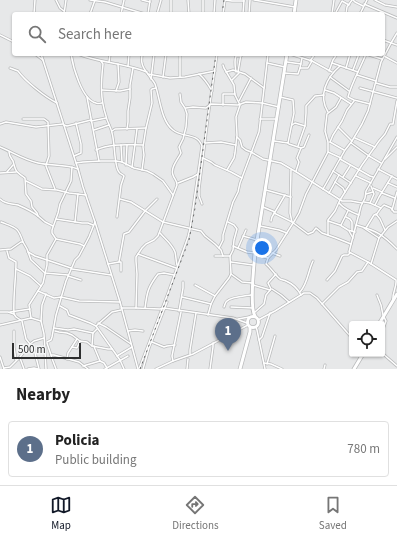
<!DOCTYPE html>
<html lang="en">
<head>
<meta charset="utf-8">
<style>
  :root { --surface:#fff; --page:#f6f6f6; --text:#222; --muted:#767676; --line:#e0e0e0; --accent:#111827 }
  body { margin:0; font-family:"Source Sans 3",sans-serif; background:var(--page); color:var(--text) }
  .controls { position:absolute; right:12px; bottom:12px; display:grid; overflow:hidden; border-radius:4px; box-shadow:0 1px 3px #0004 }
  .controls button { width:36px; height:36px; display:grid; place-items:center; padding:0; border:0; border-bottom:1px solid var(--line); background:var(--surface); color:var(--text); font:20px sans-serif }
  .scale { position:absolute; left:12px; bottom:10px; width:69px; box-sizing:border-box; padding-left:4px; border:2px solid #2e2f2f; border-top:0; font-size:11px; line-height:14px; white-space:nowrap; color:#2e2f2f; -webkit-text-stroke:3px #f4f5f6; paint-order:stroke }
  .you { position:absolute; left:262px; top:248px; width:14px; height:14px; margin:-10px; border:3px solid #fff; border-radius:50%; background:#1a73e8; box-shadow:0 0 0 6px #1a73e833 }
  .badge { display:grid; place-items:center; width:26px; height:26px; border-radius:50%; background:var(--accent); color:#fff; font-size:13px; font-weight:700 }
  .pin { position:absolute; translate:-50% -33px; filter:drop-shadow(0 1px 2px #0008) }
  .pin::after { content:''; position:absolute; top:21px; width:14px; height:12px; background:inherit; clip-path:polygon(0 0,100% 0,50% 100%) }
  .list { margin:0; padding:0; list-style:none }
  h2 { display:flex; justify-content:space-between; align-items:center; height:52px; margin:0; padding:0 16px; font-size:17px }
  h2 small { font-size:13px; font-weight:400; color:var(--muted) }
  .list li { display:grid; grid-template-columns:26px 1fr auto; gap:12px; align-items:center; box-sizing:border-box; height:56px; margin:0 8px 8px; padding:0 8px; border:1px solid var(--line); border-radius:4px }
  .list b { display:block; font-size:15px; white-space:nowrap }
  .list p { margin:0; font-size:13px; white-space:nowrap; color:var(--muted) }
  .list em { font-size:13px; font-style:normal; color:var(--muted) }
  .icon { flex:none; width:22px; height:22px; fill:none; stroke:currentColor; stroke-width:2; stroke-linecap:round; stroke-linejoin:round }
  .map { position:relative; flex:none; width:397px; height:369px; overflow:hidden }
  .search { position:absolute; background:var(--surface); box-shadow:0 1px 3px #0004; left:12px; right:12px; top:12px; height:44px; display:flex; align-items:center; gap:10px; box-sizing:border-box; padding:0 14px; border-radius:4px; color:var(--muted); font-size:15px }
  .sheet { height:116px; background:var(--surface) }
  nav { display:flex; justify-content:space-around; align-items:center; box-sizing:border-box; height:56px; border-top:1px solid var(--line); background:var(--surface); font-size:11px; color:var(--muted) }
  nav a { display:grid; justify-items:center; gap:2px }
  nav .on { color:var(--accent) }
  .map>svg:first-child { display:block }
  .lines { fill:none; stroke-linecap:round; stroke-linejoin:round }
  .street-casing { stroke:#babbbc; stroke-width:3 }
  .primary-casing { stroke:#babbbc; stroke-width:4.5 }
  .street { stroke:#fff; stroke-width:1.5 }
  .primary { stroke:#fff; stroke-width:3 }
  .rail { stroke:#676868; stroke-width:1; stroke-dasharray:2 4; stroke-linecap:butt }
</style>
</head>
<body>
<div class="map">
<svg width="397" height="369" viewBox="0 0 397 369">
  <rect width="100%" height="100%" fill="#e7e8e9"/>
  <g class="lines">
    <g class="street-casing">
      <g id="street">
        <polyline points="56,0 60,8 64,11"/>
        <polyline points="90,0 105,2 145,14"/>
        <polyline points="142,0 150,2"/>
        <polyline points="188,0 189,14"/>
        <polyline points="203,0 203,14"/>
        <polyline points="225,0 232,1 244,1"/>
        <polyline points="254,0 295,7"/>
        <polyline points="353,0 355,2 363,6"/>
        <polyline points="375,0 385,5 397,7"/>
        <polyline points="364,4 397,18"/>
        <polyline points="34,14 35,0"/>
        <polyline points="64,14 66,0"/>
        <polyline points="90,14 95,0"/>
        <polyline points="121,14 124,0"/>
        <polyline points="148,14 150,0"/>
        <polyline points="157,14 161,0"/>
        <polyline points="171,14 171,0"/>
        <polyline points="214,14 215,0"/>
        <polyline points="223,14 225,0"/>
        <polyline points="243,14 244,0"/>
        <polyline points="249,14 250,0"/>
        <polyline points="332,14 334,0"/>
        <polyline points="335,14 342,1 349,5"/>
        <polyline points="346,14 347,7 352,0"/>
        <polyline points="360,14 367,0"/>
        <polyline points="0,35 14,42"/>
        <polyline points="383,40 397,45"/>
        <polyline points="35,54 43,60"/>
        <polyline points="41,54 78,169 83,187 95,222 120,302 138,369"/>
        <path d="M71 54C73 67 82 100 96 103 97 104 102 103 102 103"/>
        <path d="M78 54C100 63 124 63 147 72"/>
        <polyline points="180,54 180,77"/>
        <polyline points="290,54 312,61 332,72"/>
        <path d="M366 54C360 69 352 82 348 97L354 100 370 104"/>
        <polyline points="366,54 382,59"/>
        <polyline points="384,56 397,63"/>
        <path d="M101 61 103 64C101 82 100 98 106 116 107 122 111 127 112 133 115 142 114 167 119 172 120 174 122 174 124 176L121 185 117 217"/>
        <polyline points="310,61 315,54"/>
        <polyline points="109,62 110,54"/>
        <polyline points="287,62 301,64"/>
        <polyline points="267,63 285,67"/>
        <polyline points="332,63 358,72"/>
        <polyline points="223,65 224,68 234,85 235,95 240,105 236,117 237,135 235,153 234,158 227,170"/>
        <polyline points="128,66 129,54"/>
        <path d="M10 68 18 71C25 81 45 97 57 103"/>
        <polyline points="300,68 302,58"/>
        <polyline points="346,68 350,54"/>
        <polyline points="353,70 359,54"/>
        <polyline points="329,71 333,60 337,54"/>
        <polyline points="226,72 233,70 245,74 264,88"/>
        <path d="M236 72C235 66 234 61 236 56H241"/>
        <polyline points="238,72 241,54"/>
        <polyline points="284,73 298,74 300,68 308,68 312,61"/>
        <polyline points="148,74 170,78 185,77 215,71"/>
        <path d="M199 74C206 80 208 84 212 91"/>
        <polyline points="357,75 376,81"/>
        <polyline points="163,77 166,54"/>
        <polyline points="330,77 349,91"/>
        <polyline points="151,79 154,54"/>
        <polyline points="232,80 239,73"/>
        <polyline points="376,83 390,87 397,87"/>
        <polyline points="360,88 397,98"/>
        <polyline points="102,90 120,91 130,89"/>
        <polyline points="325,90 334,93 351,104"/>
        <polyline points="116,91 119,82 118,64"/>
        <polyline points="87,97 99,161"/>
        <polyline points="239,101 251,78"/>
        <polyline points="223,105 223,94 235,94"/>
        <polyline points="186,108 193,107 206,108 211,104 238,105 246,102 262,103 279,107"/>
        <path d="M328 112C318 96 326 78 340 66"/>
        <polyline points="23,119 44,119 48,122 49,156 46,165"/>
        <polyline points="260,119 275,119"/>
        <polyline points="91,121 106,118"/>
        <polyline points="0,124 6,122 36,127 63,124"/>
        <polyline points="64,125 67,126 91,120"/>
        <polyline points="292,125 295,123 305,126"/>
        <polyline points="338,127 352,141"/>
        <polyline points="127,129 128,122 128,111 130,98 130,85 133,68"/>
        <polyline points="94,130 109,125"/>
        <polyline points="112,131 115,129 146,128"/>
        <polyline points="237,137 240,140 242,147 246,150 251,152 263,159 281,163 298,173 342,201 351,201 362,203"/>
        <polyline points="355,138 375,147"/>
        <polyline points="274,141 288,143 294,113 293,100 280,97"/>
        <polyline points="330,142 333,135 342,121 347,110 354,101"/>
        <polyline points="330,142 344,150"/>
        <polyline points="205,143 221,142 236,145"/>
        <polyline points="288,143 289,144 301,148 297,158 299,162 296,171"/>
        <polyline points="351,143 369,156 381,163"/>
        <polyline points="121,145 122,162"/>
        <polyline points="298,146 305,126 306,113 306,106 315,96 324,95"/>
        <path d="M0 147C12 152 24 160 38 163 51 166 65 164 78 169"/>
        <polyline points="301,148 304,147 309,135"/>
        <path d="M96 150C110 143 128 145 143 145"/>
        <path d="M9 152C9 156 11 158 13 161 16 172 15 171 25 178L26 194 31 201 32 207 37 213 38 216 45 222 53 226"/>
        <polyline points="328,152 341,158"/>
        <polyline points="74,156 81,153 81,144 76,123"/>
        <polyline points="203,158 211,162 215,165 231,172 242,178"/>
        <polyline points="340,159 370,176 373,177"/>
        <polyline points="385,159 397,147"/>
        <polyline points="76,163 83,162 101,161 116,161 122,162 134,168 147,171 153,174 163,181 173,195"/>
        <polyline points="126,165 127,145"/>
        <polyline points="46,166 55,189"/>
        <polyline points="132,167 137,129"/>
        <polyline points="378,169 397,179"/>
        <polyline points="142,170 144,155 143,147 146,128 152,103 151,90 152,89 156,88"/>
        <polyline points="291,170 290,213 292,222 308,234 313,232 316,228 322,233 336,238 351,244"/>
        <polyline points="333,171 351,183"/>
        <polyline points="7,172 13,165"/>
        <polyline points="0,173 16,172"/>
        <polyline points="356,176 371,183"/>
        <polyline points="343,177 350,166"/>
        <polyline points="26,181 42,189 57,190 69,193 86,195"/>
        <polyline points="335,182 343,188 345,192"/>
        <polyline points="178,183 193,177 198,174"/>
        <polyline points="388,183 397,187"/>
        <polyline points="373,188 382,192"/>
        <polyline points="323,189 345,150 352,141 362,124 368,111 381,62 391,43 397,33"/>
        <polyline points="266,190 291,197"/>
        <polyline points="329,193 339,175"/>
        <polyline points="382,193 395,198"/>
        <polyline points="366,194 373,192"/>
        <path d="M0 199C6 205 11 203 18 205 25 208 32 211 38 216"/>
        <polyline points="120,199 131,202 163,222 201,231 205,236 215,244 221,250 223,256"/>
        <polyline points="364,202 370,203 381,208 384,205 391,208 394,212 397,212"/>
        <path d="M339 203C344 209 351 212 359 215"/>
        <polyline points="370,203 374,194 371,186"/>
        <polyline points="202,204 199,196 199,189 208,117 217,54"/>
        <polyline points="375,205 379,197 392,176"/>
        <polyline points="263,207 275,212"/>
        <polyline points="392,210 397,192"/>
        <polyline points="274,213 292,222"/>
        <polyline points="376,215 381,208"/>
        <polyline points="346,217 350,219 352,222 352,231"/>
        <polyline points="56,219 82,223 88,223 93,225"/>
        <polyline points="271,221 272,217 285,195"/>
        <polyline points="328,221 340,225 348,230 355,232"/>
        <path d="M1 222C16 228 18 227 23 242"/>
        <polyline points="75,222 78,194"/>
        <polyline points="341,225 348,211"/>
        <path d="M356 225C377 231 382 234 397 249"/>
        <polyline points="260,226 279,230 287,233"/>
        <polyline points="364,228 379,238"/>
        <polyline points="366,228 374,215 376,214 380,219 385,230"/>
        <polyline points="349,231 353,238"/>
        <path d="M160 233C165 239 172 244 175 252 176 256 176 261 177 265"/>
        <polyline points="328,235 328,220 335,211 340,200 362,165 379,141 385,134 390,124 393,124 397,101"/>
        <polyline points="243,236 257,240"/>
        <polyline points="56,239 80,244 84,246"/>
        <polyline points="233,246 247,252 255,253"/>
        <polyline points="219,248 223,240 223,235 233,202 238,192 240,183 259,132 268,54"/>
        <polyline points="238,248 246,230"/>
        <polyline points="0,250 11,249 21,242 23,242 27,249 31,260 45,273 68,275"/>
        <path d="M7 251 9 258 16 262C16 279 13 296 14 314"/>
        <polyline points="28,252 35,256 71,268"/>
        <polyline points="272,253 280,256"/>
        <polyline points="138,254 176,268"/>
        <polyline points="256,255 268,258 276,250 295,220 299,213 306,194 328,152 328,142 325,131 327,114 336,107 341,98"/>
        <polyline points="215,256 230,256"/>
        <path d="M268 258 266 264C271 268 275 275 280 279 282 280 284 280 286 281 293 284 298 289 301 295"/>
        <polyline points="231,262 253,265"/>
        <polyline points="108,264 119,262"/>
        <polyline points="371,264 379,238 388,227 397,221"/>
        <polyline points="16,269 30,276 41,286"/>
        <polyline points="72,269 111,275"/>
        <polyline points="121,271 121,262 119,262 124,234 129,232 145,211 157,199"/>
        <polyline points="231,274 242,282 252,283"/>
        <polyline points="68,276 81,280"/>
        <polyline points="327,280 335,271 342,256 344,255 348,255 350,253"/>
        <polyline points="195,285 215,296"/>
        <polyline points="253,285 270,290"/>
        <polyline points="272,289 281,295 289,302"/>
        <polyline points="38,291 54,298 61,297 79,301 120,302"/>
        <path d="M300 292C308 283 308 271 313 261"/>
        <polyline points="46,294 42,305 41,321 44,334 46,369"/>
        <polyline points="377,295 381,305 383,315"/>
        <polyline points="182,297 211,304"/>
        <path d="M393 300C392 293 397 287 396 280L368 262 349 252 361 206 365 198 366 191 397 137"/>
        <polyline points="322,304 339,287 348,282 357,272 362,271 368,262"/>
        <polyline points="60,306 67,310 69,315 90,323 96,326 120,360 124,369"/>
        <path d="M224 307C225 305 225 302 227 301 231 297 245 296 251 295"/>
        <polyline points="231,307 253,308"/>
        <polyline points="121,308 136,308 160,309 164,308 233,318 247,323"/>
        <path d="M136 308 137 274 136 261V257L142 248 146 244 154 240 158 236 177 185C177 180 174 179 173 175 170 168 178 159 181 153L179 147 183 139 186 127 187 114 185 108 181 102 180 94"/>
        <path d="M145 308C147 292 148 287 158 274L164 273 174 275"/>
        <polyline points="179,311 183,288 183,282"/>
        <polyline points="0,312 8,312 14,314 16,317 22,321 26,339 34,349 39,369"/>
        <polyline points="10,312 30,309"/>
        <polyline points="255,312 264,304 266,295 271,289 268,283 276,274"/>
        <polyline points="208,315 211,304 215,296 229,278 231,274 230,256 233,250 234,240 237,229 234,225 228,222"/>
        <polyline points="31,318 29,305 43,283 47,265 47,255 56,239 52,233 52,230 58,213 60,204 71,181 72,167"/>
        <polyline points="238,319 249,317"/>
        <polyline points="258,320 275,311 304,293 310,293 317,298 352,338"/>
        <polyline points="98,323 106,327 131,344"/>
        <polyline points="0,325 31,318 41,321"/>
        <polyline points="96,326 112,312 121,310"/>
        <polyline points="256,327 257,330 265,369"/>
        <polyline points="54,328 68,330 74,329 93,333"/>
        <polyline points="14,331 14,347 16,360"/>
        <polyline points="55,331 59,332 67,333 72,335 80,341 87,342 92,346 108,349 112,349"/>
        <polyline points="128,331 135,330 143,331"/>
        <polyline points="382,332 386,321 384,317"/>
        <polyline points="259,340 262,337 270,313"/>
        <polyline points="47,342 51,340 52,337 56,315 66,281 75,260 79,256 89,237 95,222"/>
        <polyline points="152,342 164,347 167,346 175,345"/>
        <polyline points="47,343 53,361 56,369"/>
        <polyline points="92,346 93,333 97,329"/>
        <polyline points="94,346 95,349 100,361 104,363 107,368"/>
        <polyline points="72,347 77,348 80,341"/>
        <polyline points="382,353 397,366"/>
        <polyline points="190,354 190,350 196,313"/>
        <polyline points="51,355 54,355 79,362 88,369"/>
        <polyline points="117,356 132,347"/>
        <polyline points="0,357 4,369"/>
        <polyline points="20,358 24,369"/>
        <polyline points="67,359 68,353 77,339"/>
        <polyline points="173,361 172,356 181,312"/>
        <polyline points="264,363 271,364 282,369"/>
        <polyline points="267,364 275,336"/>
        <polyline points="83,366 100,361"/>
        <polyline points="4,368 10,367 20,357 30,344 34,341 44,338"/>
        <polyline points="28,369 34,368 38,369"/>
        <polyline points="105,369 128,356"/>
        <path d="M139 369 168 293 188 237 190 229 202 146C197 132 182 138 173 130 161 121 160 98 155 84 152 78 142 69 142 63 141 61 142 57 142 54"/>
        <polyline points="143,369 149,348 167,302"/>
        <polyline points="156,369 173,361 193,354 248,325"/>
        <polyline points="187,369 188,359"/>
        <polyline points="210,369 213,347 213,343"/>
        <polyline points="324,369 325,365"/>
      </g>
    </g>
    <g class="primary-casing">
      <g id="primary">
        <polyline points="294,14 296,0"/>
        <path d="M255 316C249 307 254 266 255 253L287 54"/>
        <circle cx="253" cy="322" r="5.5"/>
        <polyline points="379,324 397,294"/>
        <polyline points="240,369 250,332 250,327"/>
        <polyline points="354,369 363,354"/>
      </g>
    </g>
    <use href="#street" class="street"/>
    <use href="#primary" class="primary"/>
    <g class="rail">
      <polyline points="222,14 224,0"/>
      <polyline points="140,369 189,240 195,208 216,54"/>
    </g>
  </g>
</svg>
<div class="controls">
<button><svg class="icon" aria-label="locate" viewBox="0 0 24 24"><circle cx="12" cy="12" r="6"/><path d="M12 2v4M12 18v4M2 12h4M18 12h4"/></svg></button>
</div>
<div class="scale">500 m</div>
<div class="you"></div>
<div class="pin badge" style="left:228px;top:351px;background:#5c6f8a">1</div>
<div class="search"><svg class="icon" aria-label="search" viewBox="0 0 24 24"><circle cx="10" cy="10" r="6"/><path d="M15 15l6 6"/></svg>Search here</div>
</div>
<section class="sheet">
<h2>Nearby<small></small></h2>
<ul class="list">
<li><span class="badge" style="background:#5c6f8a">1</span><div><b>Policia</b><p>Public building</p></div><em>780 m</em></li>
</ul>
</section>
<nav>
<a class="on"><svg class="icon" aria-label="map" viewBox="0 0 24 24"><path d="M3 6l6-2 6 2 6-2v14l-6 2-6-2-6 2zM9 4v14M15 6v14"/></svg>Map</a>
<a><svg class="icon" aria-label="directions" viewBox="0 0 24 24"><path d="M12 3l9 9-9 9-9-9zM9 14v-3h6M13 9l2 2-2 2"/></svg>Directions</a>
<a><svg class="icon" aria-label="saved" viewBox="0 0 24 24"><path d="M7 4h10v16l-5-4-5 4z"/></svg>Saved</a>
</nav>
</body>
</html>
